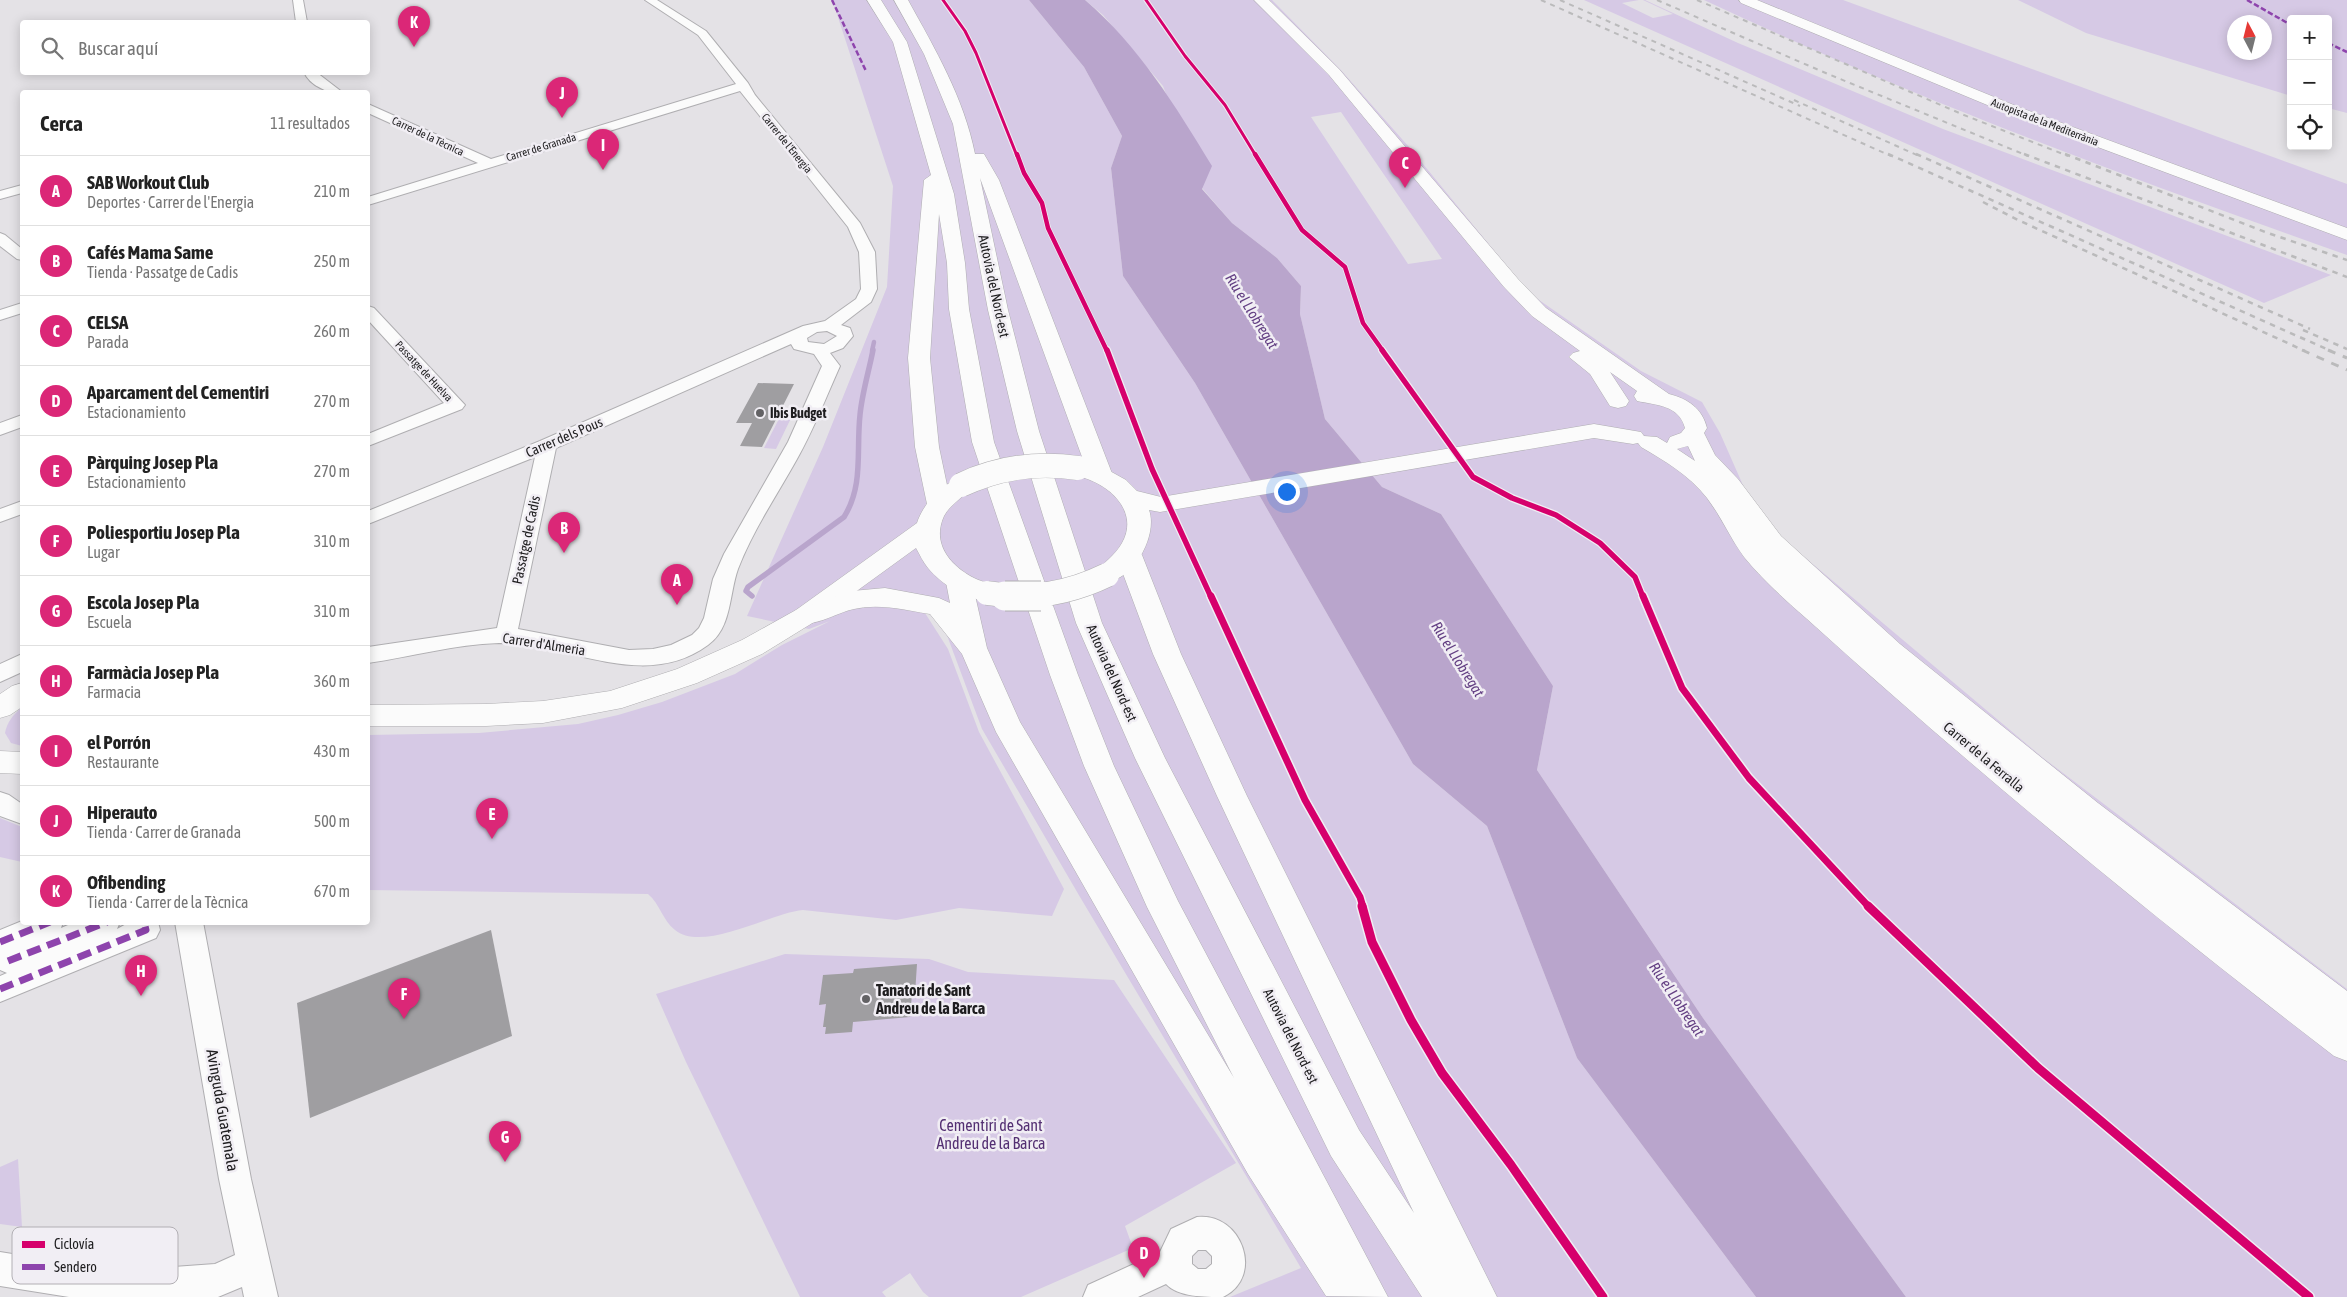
<!DOCTYPE html>
<html lang="es">
<head>
<meta charset="utf-8">
<style>
  :root { --surface:#fff; --page:#f6f6f6; --text:#222; --muted:#767676; --line:#e0e0e0; --accent:#db2777 }
  body { margin:0; font-family:"Asap Condensed",sans-serif; background:var(--page); color:var(--text) }
  .controls { position:absolute; right:15px; top:15px; display:grid; overflow:hidden; border-radius:5px; box-shadow:0 2px 12px #0003 }
  .controls button { width:45px; height:45px; display:grid; place-items:center; padding:0; border:0; border-bottom:1px solid var(--line); background:var(--surface); color:var(--text); font:25px sans-serif }
  .compass { position:absolute; left:2227px; top:15px; width:45px; height:45px; border-radius:50%; background:var(--surface); box-shadow:0 2px 12px #0003; rotate:353deg }
  .you { position:absolute; left:1286px; top:491px; width:18px; height:18px; margin:-12px; border:4px solid #fff; border-radius:50%; background:#1a73e8; box-shadow:0 0 0 8px #1a73e833 }
  .badge { display:grid; place-items:center; width:32px; height:32px; border-radius:50%; background:var(--accent); color:#fff; font-size:16px; font-weight:700 }
  .pin { position:absolute; translate:-50% -41px; filter:drop-shadow(0 1px 2px #0008) }
  .pin::after { content:''; position:absolute; top:26px; width:18px; height:15px; background:inherit; clip-path:polygon(0 0,100% 0,50% 100%) }
  .list { margin:0; padding:0; list-style:none }
  h2 { display:flex; justify-content:space-between; align-items:center; height:65px; margin:0; padding:0 20px; font-size:21px }
  h2 small { font-size:16px; font-weight:400; color:var(--muted) }
  .list li { display:grid; grid-template-columns:32px 1fr auto; gap:15px; align-items:center; box-sizing:border-box; height:70px; padding:0 20px; border-top:1px solid var(--line) }
  .list b { display:block; font-size:19px; white-space:nowrap }
  .list p { margin:0; font-size:16px; white-space:nowrap; color:var(--muted) }
  .list em { font-size:16px; font-style:normal; color:var(--muted) }
  .icon { flex:none; width:28px; height:28px; fill:none; stroke:currentColor; stroke-width:2; stroke-linecap:round; stroke-linejoin:round }
  .map { position:relative; flex:none; width:2347px; height:1297px; overflow:hidden }
  .search { position:absolute; background:var(--surface); box-shadow:0 2px 12px #0003; left:20px; top:20px; width:350px; height:55px; display:flex; align-items:center; gap:12px; box-sizing:border-box; padding:0 18px; border-radius:5px; color:var(--muted); font-size:19px }
  .panel { position:absolute; background:var(--surface); box-shadow:0 2px 12px #0003; left:20px; top:90px; width:350px; height:835px; border-radius:5px }
  .map>svg:first-child { display:block }
  .green { fill:#d6c9e5; fill-rule:evenodd }
  .water { fill:#b9a5cc }
  .lines { fill:none; stroke-linecap:round; stroke-linejoin:round }
  .stream-far1 { stroke:#b9a5cc; stroke-width:4.5 }
  .stream { stroke:#b9a5cc; stroke-width:5.5 }
  .building { fill:#9f9ea1 }
  .street-casing { stroke:#afaeb1; stroke-width:2 }
  .secondary-casing { stroke:#afaeb1; stroke-width:1 }
  .highway-casing { stroke:#afaeb1; stroke-width:1 }
  .street { fill:#fbfbfb; fill-rule:evenodd }
  .secondary { fill:#fbfbfb; fill-rule:evenodd }
  .highway { fill:#fbfbfb; fill-rule:evenodd }
  .rail-far2 { stroke:#bababb; stroke-width:2; stroke-dasharray:5 5; stroke-linecap:butt }
  .rail-far1 { stroke:#bababb; stroke-width:2.5; stroke-dasharray:5.5 5.5; stroke-linecap:butt }
  .rail { stroke:#bababb; stroke-width:3; stroke-dasharray:8 8; stroke-linecap:butt }
  .secondary-bridge-far1-casing { stroke:#afaeb1; stroke-width:25; stroke-linecap:butt }
  .secondary-bridge-casing { stroke:#afaeb1; stroke-width:31; stroke-linecap:butt }
  .secondary-bridge-far1 { stroke:#fbfbfb; stroke-width:24 }
  .secondary-bridge { stroke:#fbfbfb; stroke-width:29 }
  .quiet-far1 { stroke:#8e44ad; stroke-width:2.5; stroke-dasharray:5.5 2.5; stroke-linecap:butt }
  .quiet { stroke:#8e44ad; stroke-width:7; stroke-dasharray:14 7; stroke-linecap:butt }
  .cycleway-far4-casing { stroke:#f1eef4; stroke-width:5 }
  .cycleway-far3-casing { stroke:#f1eef4; stroke-width:6 }
  .cycleway-far2-casing { stroke:#f1eef4; stroke-width:8 }
  .cycleway-far1-casing { stroke:#f1eef4; stroke-width:10 }
  .cycleway-casing { stroke:#f1eef4; stroke-width:12 }
  .cycleway-far4 { stroke:#d6006c; stroke-width:3 }
  .cycleway-far3 { stroke:#d6006c; stroke-width:4.5 }
  .cycleway-far2 { stroke:#d6006c; stroke-width:5.5 }
  .cycleway-far1 { stroke:#d6006c; stroke-width:7 }
  .cycleway { stroke:#d6006c; stroke-width:9 }
  .poi-dot { fill:#636265; stroke:#f1eef4; stroke-width:2 }
  .labels { text-anchor:middle; dominant-baseline:central; stroke-width:5; stroke-linejoin:round; paint-order:stroke }
  .far-street-label { font-size:11px; fill:#1e1d1f; stroke:#f1eef4 }
  .street-label { font-size:14px; fill:#1e1d1f; stroke:#f1eef4 }
  .poi-label { font-size:14px; font-weight:bold; fill:#1e1d1f; stroke:#f1eef4; text-anchor:start }
  .water-label { font-size:15px; font-style:italic; fill:#633f83; stroke:#f1eef4 }
  .near-poi-label { font-size:16px; font-weight:bold; fill:#1e1d1f; stroke:#f1eef4; text-anchor:start }
  .near-street-label { font-size:16px; fill:#1e1d1f; stroke:#f1eef4 }
  .near-park-label { font-size:16px; fill:#543073; stroke:#f1eef4 }
  .key { fill:#f1eef4; stroke:#b2afb4; stroke-width:1 }
  .key-label { font-size:14px; fill:#1e1d1f }
</style>
</head>
<body>
<div class="map">
<svg width="2347" height="1297" viewBox="0 0 2347 1297">
  <rect width="100%" height="100%" fill="#e4e2e6"/>
  <g class="green">
    <path d="M831 0H1029L1084 67 1122 136 1111 168 1123 276 1195 383 1413 764 1487 826 1577 1058 1756 1297H1230L1301 1268 1080 897 982 729 942 622 923 609 884 606 925 613 948 649 979 732 1064 889 1052 916 959 908 896 920 803 910C770 913 703 953 675 930 663 921 660 904 648 894L368 890V735L479 733 578 724 618 715 662 702 735 674 782 645 830 621 809 629 747 616 823 447 887 287 893 186 834 5Z"/>
    <path d="M1085 0H1272L1340 69 1409 147 1529 293 1641 371 1702 402 1720 433 1757 517 2042 757 2347 989V1297H1906L1703 1018 1537 770 1553 686 1441 514 1382 487 1325 419 1300 314 1301 286 1277 258 1232 223 1202 188 1163 86 1103 15ZM1341 112 1442 259 1408 264 1311 117Z"/>
    <polygon points="1584,0 1639,0 1622,3 1653,18 1673,14 1643,0 1645,0 1738,43 1943,129 2331,275 2264,303"/>
    <path d="M1704 0H1843L2347 184V255C2132 179 1910 97 1704 0Z"/>
    <path d="M2018 0H2347V113L2328 108V19H2291V96L2086 33ZM2234 22H2264V52H2234Z"/>
    <polygon points="783,411 792,411 793,414 776,449 764,448"/>
    <path d="M22 707V746L11 743 5 733C7 722 13 715 22 707Z"/>
    <polygon points="0,818 22,827 22,862 0,857"/>
    <polygon points="785,954 929,959 968,972 1114,980 1236,1163 1125,1226 1133,1248 1021,1297 929,1297 923,1292 910,1273 882,1292 886,1297 800,1297 686,1062 656,994"/>
    <polygon points="18,1159 22,1227 0,1224 0,1167"/>
  </g>
  <path class="water" d="M1029 0H1085C1139 46 1176 107 1212 166L1202 189 1232 223 1277 258 1301 286 1300 314 1325 419 1382 487 1441 514 1553 686 1537 770 1703 1018 1906 1297H1756L1577 1058 1487 826 1413 764 1195 383 1123 276 1111 168 1122 136 1084 67Z"/>
  <g class="lines">
    <polyline class="stream-far1" points="872,351 874,342"/>
    <path class="stream" d="M752 596 746 591 748 587 844 517C864 485 856 451 860 415 862 393 869 371 873 350"/>
  </g>
  <g class="building">
    <polygon points="758,383 794,384 762,447 740,446 752,423 736,423"/>
    <polygon points="491,930 512,1036 310,1118 297,1003"/>
    <polygon points="917,964 915,994 912,994 910,1017 853,1022 852,1032 825,1034 826,1027 823,1027 826,1004 819,1005 823,975 853,973 854,969"/>
  </g>
  <g class="lines">
    <g class="street-casing">
      <g id="street">
        <polygon points="293,0 303,0 307,22 296,22"/>
        <path d="M645 0H657L706 31 748 83 755 95 860 223 875 252 877 289 871 302 841 325 850 328 853 336 843 348 830 353 840 366C826 397 814 429 797 459 777 495 753 530 738 569 729 594 732 628 708 645 644 692 568 643 499 643 455 644 411 657 368 663V647L497 628 535 457 368 524V511L540 441 803 326 825 321 856 299 861 289 859 252 848 227 740 91 368 205V197L478 163 368 113V104L491 159 736 84 698 35ZM827 331 837 336 824 344 808 342 807 338 817 332ZM791 344 794 349 814 354 822 366 788 442 724 554 713 579 704 618 699 628 692 635 671 645 653 649 629 650 518 629 556 448Z"/>
        <path d="M304 72H316L342 92C329 94 310 86 304 72Z"/>
        <polygon points="22,185 22,193 0,199 0,191"/>
        <polygon points="0,233 5,235 22,249 22,260 17,259 0,246"/>
        <polygon points="22,303 22,313 0,320 0,310"/>
        <polygon points="368,306 374,308 465,405 462,409 368,446 368,434 444,403 368,320"/>
        <polygon points="22,415 22,427 0,435 0,423"/>
        <polygon points="22,501 22,514 0,522 0,509"/>
        <polygon points="22,654 22,672 0,682 0,664"/>
        <polygon points="0,792 9,795 22,804 22,824 0,816"/>
        <polygon points="22,921 22,922 63,922 61,928 75,922 120,922 117,929 130,922 158,922 160,930 156,938 0,1002 0,976 7,973 0,970 0,930"/>
        <polygon points="175,922 203,922 251,1179 278,1297 244,1297 242,1287 218,1297 69,1297 0,1286 0,1252 118,1271 215,1264 235,1255 219,1179"/>
        <path d="M1197 1217C1242 1212 1265 1277 1223 1297 1204 1297 1178 1297 1166 1284L1138 1297H1083L1088 1285 1160 1252 1171 1229ZM1198 1250H1206L1212 1256V1264L1206 1269H1198L1192 1264V1256Z"/>
      </g>
    </g>
    <g class="secondary-casing">
      <g id="secondary">
        <path d="M1254 0H1269L1339 69 1518 279 1546 308 1669 394C1688 399 1702 408 1707 428L1704 433 1715 455 1738 479 1781 536 1900 644 2098 803 2347 991V1061L2334 1056C2153 917 1976 772 1807 619 1785 600 1763 580 1744 557 1730 538 1721 516 1707 498 1689 475 1665 461 1641 447L1638 443 1633 444 1594 438 1160 512 1149 510C1159 537 1129 589 1098 581L1094 575C1102 563 1115 556 1122 543 1138 515 1115 490 1090 480 1081 476 1072 476 1066 468L1070 463 1078 461 1108 470 1126 480 1137 491 1161 497 1594 424 1641 432 1644 436 1657 437 1667 443 1670 437 1681 433 1685 428C1679 405 1656 405 1637 401L1634 396 1637 391 1610 372 1629 401 1626 406 1618 408 1610 406 1590 374 1569 357 1573 353 1580 351 1532 316 1504 287 1329 75ZM1688 446 1695 461 1677 449Z"/>
        <path d="M961 478 969 480 973 485C965 497 951 503 944 516 931 544 951 566 974 578 984 583 994 583 1000 593L996 599C973 605 943 586 928 568 923 562 920 555 916 548L814 622 762 654 697 683 622 708 543 723 486 726H368V705L486 704 543 701 610 691 677 669 742 640 796 610 917 523C923 504 942 483 961 478Z"/>
        <polygon points="22,683 22,707 10,715 0,718 0,694 12,686"/>
        <polygon points="0,751 22,752 22,774 0,773"/>
      </g>
    </g>
    <g class="highway-casing">
      <g id="highway">
        <path d="M867 0H881L907 42 954 194 965 263 969 309 994 442 1078 675 1114 766 1178 901 1388 1297 1326 1296 1248 1174 996 732 962 654 930 614C905 610 880 603 854 609 835 613 815 628 796 622L792 616 796 610 852 591 885 588 939 598 950 603 946 582 950 576 959 573 968 576 972 582 987 648 1020 722 1234 1078 1147 907 1084 766 1050 675 972 442 949 309 947 263 939 214 930 358 939 447 951 504 948 509 939 511 930 509 927 504 915 447 908 358 924 180 931 175 893 42Z"/>
        <path d="M894 0H908C935 49 964 98 975 154H984L999 180 1113 476 1109 481 1101 483 1093 481 1089 476 980 178 1008 310 1039 431 1102 623 1165 758 1359 1130 1414 1213 1217 796 1153 654 1116 555 1120 549 1129 547 1138 549 1142 555 1181 654 1247 796 1497 1297H1422L1331 1156 1135 758 1076 623 1017 431 988 310 953 124 924 54Z"/>
        <polygon points="1739,0 1757,0 2021,108 2347,228 2347,240 2009,114 1741,3"/>
      </g>
    </g>
    <use href="#street" class="street"/>
    <use href="#secondary" class="secondary"/>
    <use href="#highway" class="highway"/>
    <g class="rail-far2">
      <polyline points="1541,0 1891,156"/>
      <polyline points="1560,0 1800,106"/>
      <polyline points="1657,0 1828,74 2028,156"/>
      <polyline points="1697,0 1964,115 2068,156"/>
      <polyline points="1794,100 1919,156"/>
    </g>
    <g class="rail-far1">
      <polyline points="1888,154 2331,351"/>
      <polyline points="1916,154 2310,329"/>
      <polyline points="2024,154 2347,277"/>
      <polyline points="2065,154 2265,232 2347,260"/>
      <polyline points="1983,202 2018,220 2305,351"/>
      <polyline points="2303,330 2347,349"/>
    </g>
    <g class="rail">
      <polyline points="2302,350 2347,370"/>
      <polyline points="2328,350 2347,358"/>
    </g>
    <g class="secondary-bridge-far1-casing">
      <g id="secondary-bridge-far1">
        <path d="M961 485C999 467 1036 462 1078 468"/>
        <path d="M987 593C1030 600 1068 594 1107 575"/>
      </g>
    </g>
    <g class="secondary-bridge-casing">
      <polyline id="secondary-bridge" points="1005,596 1041,596"/>
    </g>
    <use href="#secondary-bridge-far1" class="secondary-bridge-far1"/>
    <use href="#secondary-bridge" class="secondary-bridge"/>
    <g class="quiet-far1">
      <polyline points="832,0 866,71"/>
      <polyline points="2247,0 2291,25"/>
      <polyline points="2328,43 2347,52"/>
    </g>
    <g class="quiet">
      <polyline points="0,942 50,922"/>
      <polyline points="8,961 107,922"/>
      <polyline points="0,989 146,930 144,922"/>
    </g>
    <g class="cycleway-far4-casing">
      <g id="cycleway-far4">
        <polyline points="943,0 965,31 976,53 1017,156"/>
        <polyline points="1146,0 1185,56 1225,105 1256,156"/>
      </g>
    </g>
    <g class="cycleway-far3-casing">
      <g id="cycleway-far3">
        <polyline points="1017,154 1024,173 1042,203 1048,228 1107,351"/>
        <polyline points="1255,154 1302,230 1345,267 1363,323 1383,351"/>
      </g>
    </g>
    <g class="cycleway-far2-casing">
      <g id="cycleway-far2">
        <polyline points="1107,350 1152,469 1211,597"/>
        <polyline points="1382,350 1473,477 1512,498 1556,515 1600,543 1635,577 1643,597"/>
      </g>
    </g>
    <g class="cycleway-far1-casing">
      <g id="cycleway-far1">
        <polyline points="1211,596 1305,800 1360,897 1363,907"/>
        <polyline points="1643,596 1682,688 1749,778 1869,907"/>
      </g>
    </g>
    <g class="cycleway-casing">
      <g id="cycleway">
        <polyline points="1362,906 1372,942 1411,1020 1442,1073 1511,1165 1603,1297"/>
        <polyline points="1868,906 2038,1068 2309,1297"/>
      </g>
    </g>
    <use href="#cycleway-far4" class="cycleway-far4"/>
    <use href="#cycleway-far3" class="cycleway-far3"/>
    <use href="#cycleway-far2" class="cycleway-far2"/>
    <use href="#cycleway-far1" class="cycleway-far1"/>
    <use href="#cycleway" class="cycleway"/>
  </g>
  <g class="poi-dot">
    <circle cx="760" cy="413" r="5"/>
    <circle cx="866" cy="999" r="5"/>
  </g>
  <g class="labels">
    <g class="far-street-label">
      <text transform="translate(2045 122) rotate(21)">Autopista de la Mediterrània</text>
      <text transform="translate(428 136) rotate(25)">Carrer de la Tècnica</text>
      <text transform="translate(787 143) rotate(51)">Carrer de l'Energia</text>
      <text transform="translate(541 147) rotate(-17)">Carrer de Granada</text>
      <text transform="translate(424 371) rotate(47)">Passatge de Huelva</text>
    </g>
    <g class="street-label">
      <text transform="translate(994 286) rotate(78)">Autovia del Nord-est</text>
      <text transform="translate(564 437) rotate(-23)">Carrer dels Pous</text>
      <text transform="translate(526 540) rotate(-78)">Passatge de Cadis</text>
      <text transform="translate(544 644) rotate(9)">Carrer d'Almeria</text>
      <text transform="translate(1112 673) rotate(66)">Autovia del Nord-est</text>
      <text transform="translate(1984 757) rotate(40)">Carrer de la Ferralla</text>
      <text transform="translate(1291 1036) rotate(63)">Autovia del Nord-est</text>
    </g>
    <g class="poi-label">
      <text x="770" y="413">Ibis Budget</text>
    </g>
    <g class="water-label">
      <text transform="translate(1252 311) rotate(58)">Riu el Llobregat</text>
      <text transform="translate(1458 659) rotate(58)">Riu el Llobregat</text>
      <text transform="translate(1677 999) rotate(56)">Riu el Llobregat</text>
    </g>
    <g class="near-poi-label">
      <text x="876" y="990">Tanatori de Sant<tspan x="876" dy="18">Andreu de la Barca</tspan></text>
    </g>
    <g class="near-street-label">
      <text transform="translate(223 1110) rotate(80)">Avinguda Guatemala</text>
    </g>
    <g class="near-park-label">
      <text x="991" y="1125">Cementiri de Sant<tspan x="991" dy="18">Andreu de la Barca</tspan></text>
    </g>
  </g>
  <rect x="12" y="1227" width="166" height="57" rx="8" class="key"/>
  <rect x="22" y="1241" width="23" height="7" fill="#d6006c"/>
  <rect x="22" y="1264" width="23" height="6" fill="#8e44ad"/>
  <g class="key-label">
    <text x="54" y="1249">Ciclovía</text>
    <text x="54" y="1272">Sendero</text>
  </g>
</svg>
<div class="controls">
<button>+</button>
<button>−</button>
<button><svg class="icon" aria-label="locate" viewBox="0 0 24 24"><circle cx="12" cy="12" r="6"/><path d="M12 2v4M12 18v4M2 12h4M18 12h4"/></svg></button>
</div>
<svg class="compass" viewBox="-18 -18 36 36"><path d="M0-13l5 13h-10z" fill="#e53935"/><path d="M0 13l5-13h-10z" fill="#767676"/></svg>
<div class="you"></div>
<div class="pin badge" style="left:677px;top:605px">A</div>
<div class="pin badge" style="left:564px;top:553px">B</div>
<div class="pin badge" style="left:1405px;top:188px">C</div>
<div class="pin badge" style="left:1144px;top:1278px">D</div>
<div class="pin badge" style="left:492px;top:839px">E</div>
<div class="pin badge" style="left:404px;top:1019px">F</div>
<div class="pin badge" style="left:505px;top:1162px">G</div>
<div class="pin badge" style="left:141px;top:996px">H</div>
<div class="pin badge" style="left:603px;top:170px">I</div>
<div class="pin badge" style="left:562px;top:118px">J</div>
<div class="pin badge" style="left:414px;top:47px">K</div>
<div class="search"><svg class="icon" aria-label="search" viewBox="0 0 24 24"><circle cx="10" cy="10" r="6"/><path d="M15 15l6 6"/></svg>Buscar aquí</div>
<section class="panel">
<h2>Cerca<small>11 resultados</small></h2>
<ul class="list">
<li><span class="badge">A</span><div><b>SAB Workout Club</b><p>Deportes · Carrer de l'Energia</p></div><em>210 m</em></li>
<li><span class="badge">B</span><div><b>Cafés Mama Same</b><p>Tienda · Passatge de Cadis</p></div><em>250 m</em></li>
<li><span class="badge">C</span><div><b>CELSA</b><p>Parada</p></div><em>260 m</em></li>
<li><span class="badge">D</span><div><b>Aparcament del Cementiri</b><p>Estacionamiento</p></div><em>270 m</em></li>
<li><span class="badge">E</span><div><b>Pàrquing Josep Pla</b><p>Estacionamiento</p></div><em>270 m</em></li>
<li><span class="badge">F</span><div><b>Poliesportiu Josep Pla</b><p>Lugar</p></div><em>310 m</em></li>
<li><span class="badge">G</span><div><b>Escola Josep Pla</b><p>Escuela</p></div><em>310 m</em></li>
<li><span class="badge">H</span><div><b>Farmàcia Josep Pla</b><p>Farmacia</p></div><em>360 m</em></li>
<li><span class="badge">I</span><div><b>el Porrón</b><p>Restaurante</p></div><em>430 m</em></li>
<li><span class="badge">J</span><div><b>Hiperauto</b><p>Tienda · Carrer de Granada</p></div><em>500 m</em></li>
<li><span class="badge">K</span><div><b>Ofibending</b><p>Tienda · Carrer de la Tècnica</p></div><em>670 m</em></li>
</ul>
</section>
</div>
</body>
</html>
